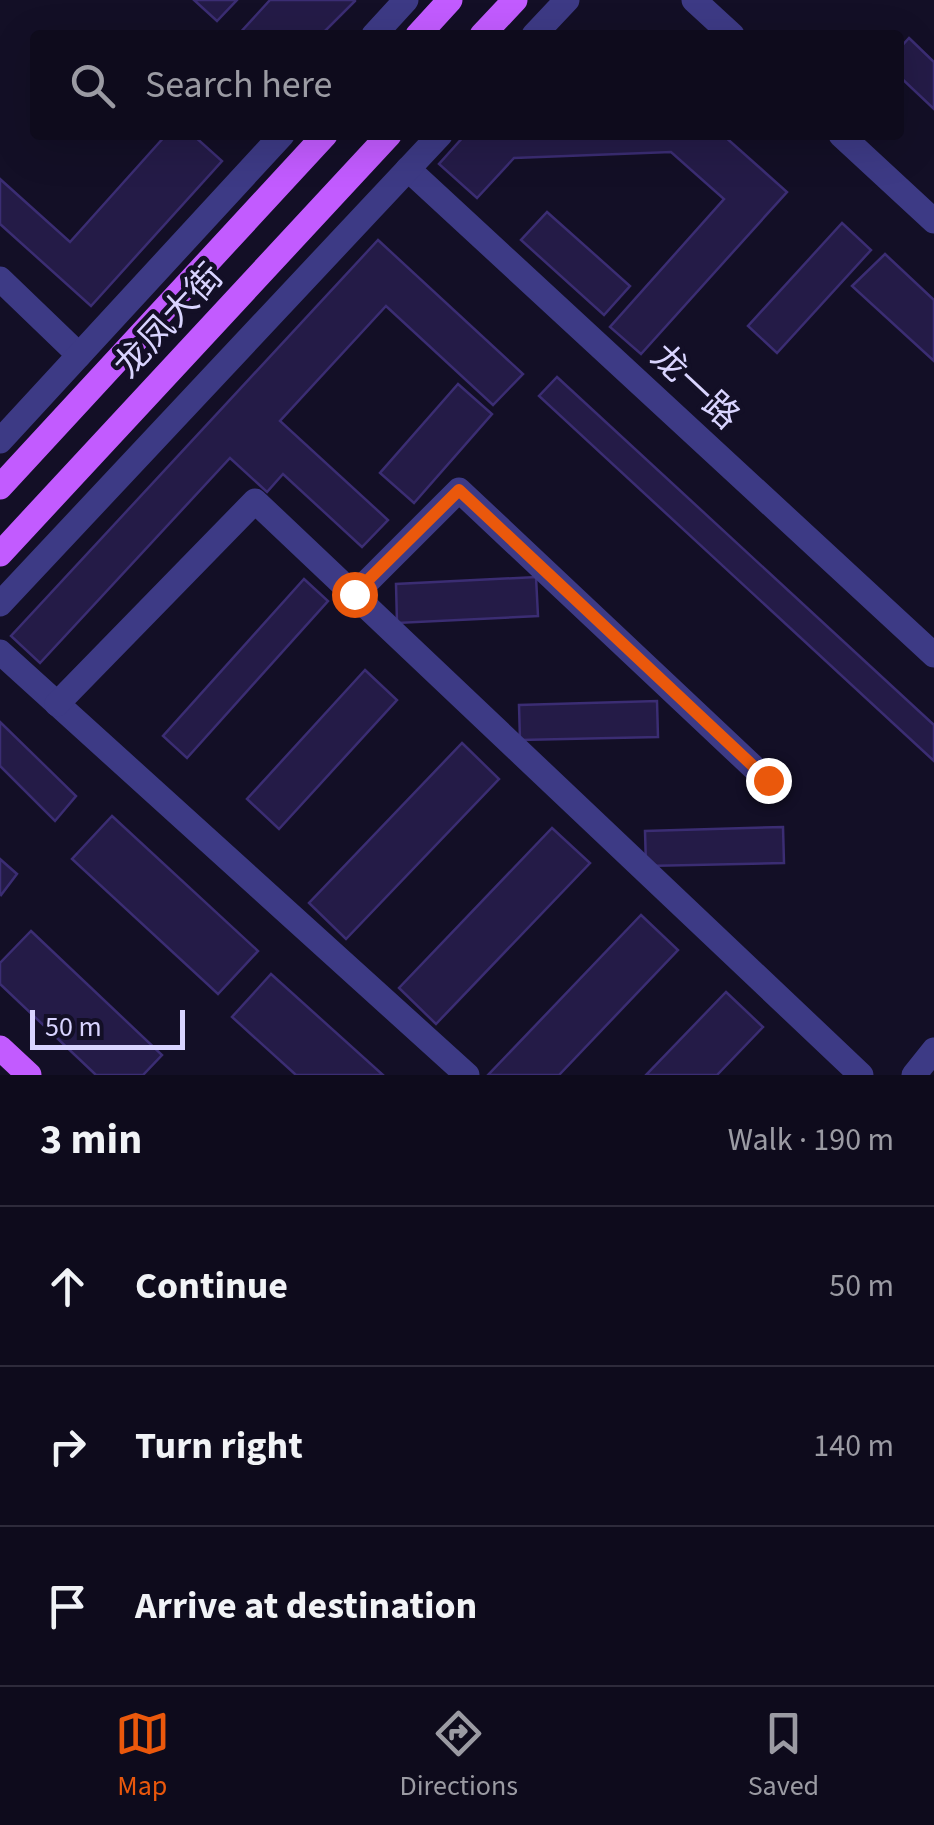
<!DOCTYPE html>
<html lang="en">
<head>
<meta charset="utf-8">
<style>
  :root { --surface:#0e0b1c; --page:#1c1929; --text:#f1f3f6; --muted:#9b9ba3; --line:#2e2b3b; --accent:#ea580c }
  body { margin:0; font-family:"Source Sans 3","Noto Sans SC",sans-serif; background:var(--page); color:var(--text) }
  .scale { position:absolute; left:30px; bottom:25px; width:155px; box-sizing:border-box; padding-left:10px; border:5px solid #d9d4ff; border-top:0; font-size:28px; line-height:35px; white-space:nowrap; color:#d9d4ff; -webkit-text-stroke:8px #130f26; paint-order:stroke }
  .stop { position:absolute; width:30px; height:30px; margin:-22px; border:8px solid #ea580c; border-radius:50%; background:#fff }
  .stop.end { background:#ea580c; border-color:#fff; box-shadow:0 2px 10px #0008 }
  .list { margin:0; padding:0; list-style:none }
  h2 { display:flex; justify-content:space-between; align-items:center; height:130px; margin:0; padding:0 40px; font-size:42px }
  h2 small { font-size:32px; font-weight:400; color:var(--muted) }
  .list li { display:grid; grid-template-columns:65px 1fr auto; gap:30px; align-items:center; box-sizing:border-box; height:160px; padding:0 40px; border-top:2px solid var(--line) }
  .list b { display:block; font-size:38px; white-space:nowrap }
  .list em { font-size:32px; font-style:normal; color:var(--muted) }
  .icon { flex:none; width:55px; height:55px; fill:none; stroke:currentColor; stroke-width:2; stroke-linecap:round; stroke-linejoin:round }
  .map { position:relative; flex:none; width:934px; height:1075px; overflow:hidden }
  .search { position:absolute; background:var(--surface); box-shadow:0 10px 40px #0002; left:30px; right:30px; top:30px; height:110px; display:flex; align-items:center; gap:25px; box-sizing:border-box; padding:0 35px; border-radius:10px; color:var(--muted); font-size:38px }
  .sheet { height:610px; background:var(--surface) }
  nav { display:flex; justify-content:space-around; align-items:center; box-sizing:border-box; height:140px; border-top:2px solid var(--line); background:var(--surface); font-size:28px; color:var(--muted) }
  nav a { display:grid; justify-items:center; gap:5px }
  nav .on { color:var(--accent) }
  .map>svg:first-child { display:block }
  .building { fill:#241b47; stroke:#3b2d73; stroke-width:2.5 }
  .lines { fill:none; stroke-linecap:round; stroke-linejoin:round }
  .minor { stroke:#3d3a85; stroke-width:25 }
  .major { stroke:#c25bff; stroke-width:25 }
  .route { stroke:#ea580c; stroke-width:12 }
  .labels { text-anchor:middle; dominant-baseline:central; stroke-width:9; stroke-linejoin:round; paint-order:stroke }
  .street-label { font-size:35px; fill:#d9d4ff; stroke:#130f26 }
</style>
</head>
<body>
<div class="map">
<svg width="934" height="1075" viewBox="0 0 934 1075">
  <rect width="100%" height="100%" fill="#130f26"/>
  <g class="building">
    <polygon points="194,0 237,0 217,21"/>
    <polygon points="270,0 355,0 355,1 321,35 238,35"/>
    <polygon points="909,38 934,62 934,109 899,76 899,49"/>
    <polygon points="166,135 193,135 222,161 91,306 0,224 0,179 70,242"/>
    <polygon points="465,135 723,135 787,192 641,354 610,327 724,199 671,152 514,158 477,198 439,164"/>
    <polygon points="547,212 630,286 604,315 521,240"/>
    <polygon points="842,223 871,250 777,353 748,326"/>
    <polygon points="378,240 523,374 493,405 386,306 280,421 388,520 362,547 283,474 267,492 230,458 40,663 11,636"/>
    <polygon points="885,254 934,300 934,361 852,286"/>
    <polygon points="557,377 934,725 934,761 539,396"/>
    <polygon points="458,384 492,414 414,503 380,473"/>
    <polygon points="536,577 538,616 397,623 396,584"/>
    <polygon points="304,579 328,601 187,758 163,736"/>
    <polygon points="365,670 397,700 279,829 247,799"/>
    <polygon points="657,701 658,737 520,740 519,705"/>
    <polygon points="0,722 76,796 55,821 0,766"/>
    <polygon points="462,743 499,779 346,939 309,903"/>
    <polygon points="112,816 258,951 218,994 72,859"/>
    <polygon points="783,827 784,863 646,866 645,831"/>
    <polygon points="552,828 590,863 436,1024 399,988"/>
    <polygon points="0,859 17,874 1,895 0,894"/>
    <polygon points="641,915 678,950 559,1075 488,1075"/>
    <polygon points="31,931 162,1055 143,1075 96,1075 0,984 0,963"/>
    <polygon points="271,974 383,1075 296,1075 232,1017"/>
    <polygon points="726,992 763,1027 717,1075 646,1075"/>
  </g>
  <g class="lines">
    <g class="minor">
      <polyline points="694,0 732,35"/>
      <polyline points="374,35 406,0"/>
      <polyline points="534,35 567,0"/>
      <polyline points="841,135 934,221"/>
      <polyline points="408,169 934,655"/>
      <polyline points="0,279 79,355"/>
      <polyline points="0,441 282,135"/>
      <polyline points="354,595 459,490 767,780"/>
      <polyline points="0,604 440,135"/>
      <polyline points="0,652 467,1075"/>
      <polyline points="57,704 255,501 861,1075"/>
      <polyline points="914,1075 934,1050"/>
    </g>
    <g class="major">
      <polyline points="418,35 450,0"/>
      <polyline points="482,35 515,0"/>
      <polyline points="0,487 325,135"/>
      <polyline points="0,554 389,135"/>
      <polyline points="0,1048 29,1075"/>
    </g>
  </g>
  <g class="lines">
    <polyline class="route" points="354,594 459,490 768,780"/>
  </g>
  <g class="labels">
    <g class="street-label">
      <text transform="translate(169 321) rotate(-47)">龙凤大街</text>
      <text transform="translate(695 387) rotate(43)">龙一路</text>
    </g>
  </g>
</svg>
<div class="scale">50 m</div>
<div class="stop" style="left:354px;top:594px"></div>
<div class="stop end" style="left:768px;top:780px"></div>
<div class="search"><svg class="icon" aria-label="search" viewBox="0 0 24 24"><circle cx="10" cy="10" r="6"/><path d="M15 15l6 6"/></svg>Search here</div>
</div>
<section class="sheet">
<h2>3 min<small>Walk · 190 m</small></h2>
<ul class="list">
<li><svg class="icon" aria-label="ahead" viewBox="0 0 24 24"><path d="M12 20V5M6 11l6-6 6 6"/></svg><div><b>Continue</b></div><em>50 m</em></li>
<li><svg class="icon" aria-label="right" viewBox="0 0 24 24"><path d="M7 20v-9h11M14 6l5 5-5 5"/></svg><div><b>Turn right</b></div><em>140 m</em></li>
<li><svg class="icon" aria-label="arrive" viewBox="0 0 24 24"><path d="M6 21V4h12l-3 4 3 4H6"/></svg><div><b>Arrive at destination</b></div></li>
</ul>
</section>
<nav>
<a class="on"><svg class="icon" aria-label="map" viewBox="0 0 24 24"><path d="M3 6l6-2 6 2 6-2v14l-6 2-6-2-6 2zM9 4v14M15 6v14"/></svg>Map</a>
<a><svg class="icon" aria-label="directions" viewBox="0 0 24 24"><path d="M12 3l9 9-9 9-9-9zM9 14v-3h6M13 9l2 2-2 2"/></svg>Directions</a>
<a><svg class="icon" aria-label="saved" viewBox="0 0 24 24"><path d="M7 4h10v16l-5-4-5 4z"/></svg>Saved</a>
</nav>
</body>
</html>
